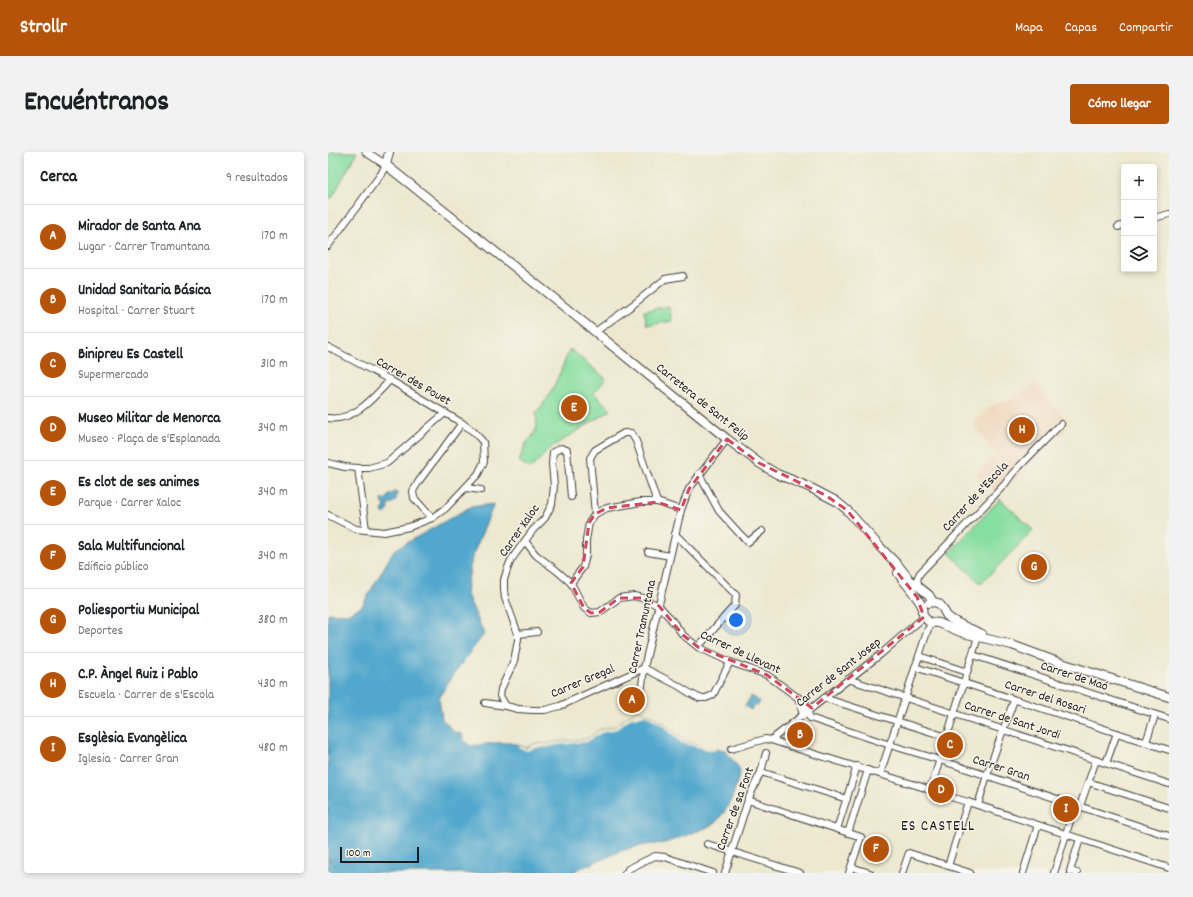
<!DOCTYPE html>
<html lang="es">
<head>
<meta charset="utf-8">
<style>
  :root { --surface:#fff; --page:#f2f2f2; --text:#202124; --muted:#757577; --line:#e0e0e0; --accent:#b45309 }
  body { margin:0; font-family:Dekko,sans-serif; background:var(--page); color:var(--text) }
  .controls { position:absolute; right:12px; top:12px; display:grid; overflow:hidden; border-radius:4px; box-shadow:0 2px 6px #0003 }
  .controls button { width:36px; height:36px; display:grid; place-items:center; padding:0; border:0; border-bottom:1px solid var(--line); background:var(--surface); color:var(--text); font:20px sans-serif }
  .scale { position:absolute; left:12px; bottom:10px; width:79px; box-sizing:border-box; padding-left:4px; border:2px solid #1c1c1c; border-top:0; font-size:11px; line-height:14px; white-space:nowrap; color:#1c1c1c; -webkit-text-stroke:3px #f7f3e8; paint-order:stroke }
  .you { position:absolute; left:408px; top:468px; width:14px; height:14px; margin:-10px; border:3px solid #fff; border-radius:50%; background:#1a73e8; box-shadow:0 0 0 6px #1a73e833 }
  .badge { display:grid; place-items:center; width:26px; height:26px; border-radius:50%; background:var(--accent); color:#fff; font-size:13px; font-weight:700 }
  .pin { position:absolute; translate:-50% -50%; border:2px solid #fff; box-shadow:0 1px 4px #0006 }
  .list { margin:0; padding:0; list-style:none }
  h2 { display:flex; justify-content:space-between; align-items:center; height:52px; margin:0; padding:0 16px; font-size:17px }
  h2 small { font-size:13px; font-weight:400; color:var(--muted) }
  .list li { display:grid; grid-template-columns:26px 1fr auto; gap:12px; align-items:center; box-sizing:border-box; height:64px; padding:0 16px; border-top:1px solid var(--line) }
  .list b { display:block; font-size:15px; white-space:nowrap }
  .list p { margin:0; font-size:13px; white-space:nowrap; color:var(--muted) }
  .list em { font-size:13px; font-style:normal; color:var(--muted) }
  .icon { flex:none; width:22px; height:22px; fill:none; stroke:currentColor; stroke-width:2; stroke-linecap:round; stroke-linejoin:round }
  .map { position:relative; flex:none; width:841px; height:721px; overflow:hidden; border-radius:4px }
  header { display:flex; align-items:center; gap:24px; box-sizing:border-box; height:56px; padding:0 20px; background:var(--accent); color:#fff }
  header strong { font-size:19px }
  nav { display:flex; gap:22px; margin-inline-start:auto; font-size:14px }
  .intro { display:flex; align-items:center; justify-content:space-between; box-sizing:border-box; height:96px; padding:0 24px }
  h1 { margin:0; font-size:28px }
  .button { padding:10px 18px; border-radius:4px; background:var(--accent); color:#fff; font-size:14px; font-weight:700 }
  main { display:flex; gap:24px; padding:0 24px }
  aside { flex:1; background:var(--surface); border-radius:4px; box-shadow:0 2px 6px #0003 }
  .map>svg:first-child { display:block }
  .built { fill:#f0d6bc }
  .green { fill:#87dea1; stroke:#527d5e }
  .water { fill:#51a7cd; stroke:#366274 }
  .pier { fill:#ede8cf }
  .lines { fill:none; stroke-linecap:round; stroke-linejoin:round }
  .ferry { stroke:#345b6c; stroke-width:1; stroke-dasharray:5 4; stroke-linecap:butt }
  .minor-casing { stroke:#3b3b37; stroke-width:8 }
  .tertiary-casing { stroke:#3b3b37; stroke-width:9 }
  .secondary-casing { stroke:#3b3b37; stroke-width:10 }
  .minor { stroke:#fff; stroke-width:6 }
  .tertiary { stroke:#fff; stroke-width:7 }
  .secondary { stroke:#fff; stroke-width:8 }
  .marked { fill:none; stroke:#d1495b; stroke-width:3; stroke-dasharray:8 5; stroke-linejoin:round }
  .labels { text-anchor:middle; dominant-baseline:central; stroke-width:3; stroke-linejoin:round; paint-order:stroke }
  .street-label { font-size:13px; fill:#1c1c1c; stroke:#f7f3e8 }
  .quarter-label { font-size:15px; letter-spacing:1px; fill:#1c1c1c; stroke:#f7f3e8 }
</style>
</head>
<body>
<header>
<strong>Strollr</strong>
<nav><a>Mapa</a><a>Capas</a><a>Compartir</a></nav>
</header>
<div class="intro"><h1>Encuéntranos</h1><a class="button">Cómo llegar</a></div>
<main>
<aside>
<h2>Cerca<small>9 resultados</small></h2>
<ul class="list">
<li><span class="badge">A</span><div><b>Mirador de Santa Ana</b><p>Lugar · Carrer Tramuntana</p></div><em>170 m</em></li>
<li><span class="badge">B</span><div><b>Unidad Sanitaria Básica</b><p>Hospital · Carrer Stuart</p></div><em>170 m</em></li>
<li><span class="badge">C</span><div><b>Binipreu Es Castell</b><p>Supermercado</p></div><em>310 m</em></li>
<li><span class="badge">D</span><div><b>Museo Militar de Menorca</b><p>Museo · Plaça de s'Esplanada</p></div><em>340 m</em></li>
<li><span class="badge">E</span><div><b>Es clot de ses animes</b><p>Parque · Carrer Xaloc</p></div><em>340 m</em></li>
<li><span class="badge">F</span><div><b>Sala Multifuncional</b><p>Edificio público</p></div><em>340 m</em></li>
<li><span class="badge">G</span><div><b>Poliesportiu Municipal</b><p>Deportes</p></div><em>380 m</em></li>
<li><span class="badge">H</span><div><b>C.P. Àngel Ruiz i Pablo</b><p>Escuela · Carrer de s'Escola</p></div><em>430 m</em></li>
<li><span class="badge">I</span><div><b>Esglèsia Evangèlica</b><p>Iglesia · Carrer Gran</p></div><em>480 m</em></li>
</ul>
</aside>
<div class="map">
<svg width="841" height="721" viewBox="0 0 841 721">
  <rect width="100%" height="100%" fill="#f7f3e8"/>
  <filter id="ink" filterUnits="userSpaceOnUse"><feTurbulence type="fractalNoise" baseFrequency=".025" numOctaves="2"/><feDisplacementMap in="SourceGraphic" scale="8" xChannelSelector="R" yChannelSelector="G"/><feConvolveMatrix kernelMatrix="1 2 1 2 8 2 1 2 1" color-interpolation-filters="sRGB"/></filter>
  <filter id="wash" filterUnits="userSpaceOnUse"><feTurbulence type="fractalNoise" baseFrequency=".012" numOctaves="4" result="noise"/><feDisplacementMap in="SourceGraphic" scale="16" xChannelSelector="R" yChannelSelector="G"/><feGaussianBlur stdDeviation="0.9" result="paint"/><feColorMatrix in="noise" values="0 0 0 0 0 0 0 0 0 0 0 0 0 0 0 0 0 1.4 0 .05"/><feComposite in="paint" operator="in"/></filter>
  <g filter="url(#wash)">
    <rect width="100%" height="100%" fill="#ede8cf"/>
    <g class="built">
      <polygon points="708,231 719,247 741,269 737,277 737,280 731,282 686,328 645,271 663,254 670,250 679,249 686,246"/>
      <polygon points="666,304 680,325 667,339 649,322"/>
      <polygon points="475,569 492,575 483,598 451,587"/>
    </g>
    <g class="green">
      <polygon points="0,0 29,0 4,46 0,44"/>
      <polygon points="341,154 344,169 319,173 316,159"/>
      <path d="M242 197 278 227 266 241 283 258 225 294 202 317 191 309 198 291 204 285 209 275 208 260C224 246 233 217 242 197Z"/>
      <polygon points="672,347 705,378 653,432 621,401"/>
    </g>
    <g class="water">
      <path d="M66 340 69 341C68 349 68 350 60 353V359L56 362 54 359 57 354 55 352 54 348 56 347 58 348 62 342H64Z"/>
      <path d="M166 352 144 405 138 440 156 482 125 523 111 546 114 567 126 580 134 582 135 587 142 594C161 592 182 587 198 596L206 592H219L228 590 259 587 271 578 288 574 299 564 304 562 308 558H311L335 570 356 589 385 597 397 598 411 616 412 621 404 646 397 659 388 670 378 676 337 691 316 693 296 698 248 718 246 721H0V461L19 462 34 454 66 398 142 355Z"/>
      <polygon points="423,544 432,550 429,554 426,553 423,558 417,554"/>
    </g>
    <polygon class="pier" points="308,558 311,558 335,570 356,589 389,597 385,599 354,591 333,572 317,563 306,566 305,564 289,577 273,581 259,590 229,593 220,595 207,596 199,599 190,595 191,593 198,596 206,592 219,592 228,590 259,587 271,578 288,574 299,564 304,562"/>
    <g class="lines">
      <g class="ferry">
        <polyline points="0,705 13,721"/>
        <polyline points="0,718 2,721"/>
      </g>
    </g>
  </g>
  <g filter="url(#ink)">
    <g class="lines">
      <g class="minor-casing">
        <g id="minor">
          <polyline points="826,66 841,62"/>
          <polyline points="790,75 796,73"/>
          <polyline points="0,94 53,22 58,13"/>
          <polyline points="267,180 306,152 337,127 355,124"/>
          <polyline points="0,195 62,228 134,271 146,280 155,290 156,310 150,322 118,356 104,366 81,375 56,380 28,377 0,363"/>
          <path d="M0 266C26 270 46 245 62 228"/>
          <polyline points="0,311 17,315 30,316 41,316 59,311 117,261"/>
          <polyline points="30,316 38,378"/>
          <polyline points="371,322 391,359 411,381 420,390 434,379"/>
          <polyline points="138,336 153,338"/>
          <polyline points="243,345 239,298 233,296 225,300 224,312 226,334 224,352 217,366 205,378 183,408 179,418 176,428 176,437 177,446 190,482 190,488 186,509 173,537 172,544 178,554 190,557 205,558 217,558 232,554 316,516 349,533 360,540 371,546 378,546 385,543 402,510"/>
          <polyline points="267,362 262,306 267,298 296,281 303,281 308,289 329,350"/>
          <polyline points="104,366 86,346 85,339 91,329 134,271"/>
          <polyline points="347,382 408,443 407,453 370,495"/>
          <polyline points="197,389 208,403 228,418 243,431 256,456 263,461 272,460 291,446 306,444 314,446 331,454 342,466 355,483 370,495 402,510 439,523 484,556"/>
          <polyline points="320,400 342,404"/>
          <polyline points="243,431 255,415 258,403 258,388 261,371 267,362 279,356 313,350 329,350 353,358"/>
          <path d="M592 436C589 430 588 427 592 421L677 332 684 322 733 272"/>
          <polyline points="190,482 209,480"/>
          <polyline points="645,503 841,567"/>
          <polyline points="591,504 639,520"/>
          <polyline points="587,515 841,598"/>
          <polyline points="520,527 841,632"/>
          <polyline points="470,545 475,563"/>
          <polyline points="496,546 619,585"/>
          <polyline points="476,549 482,566 562,593 612,608 841,684"/>
          <polyline points="157,551 178,554"/>
          <polyline points="312,551 316,516 353,358 361,337 399,287"/>
          <polyline points="443,588 553,502 596,465"/>
          <polyline points="818,590 827,563"/>
          <path d="M403 597 437 587 443 588C494 605 546 620 597 636L605 640 640 650 841 716"/>
          <polyline points="778,611 789,581"/>
          <polyline points="433,620 519,647"/>
          <polyline points="552,622 600,477 605,471"/>
          <polyline points="760,630 841,656"/>
          <polyline points="602,639 650,485"/>
          <polyline points="420,648 533,685 521,721"/>
          <polyline points="650,653 660,620 686,548"/>
          <polyline points="752,654 768,608"/>
          <polyline points="509,677 529,614"/>
          <polyline points="520,681 540,618"/>
          <polyline points="379,692 472,721"/>
          <polyline points="620,714 640,650"/>
          <polyline points="523,715 542,721"/>
          <polyline points="297,721 299,720 300,717 327,704 337,705 385,721"/>
          <polyline points="397,721 420,648 429,628 433,620 438,601"/>
          <polyline points="574,721 581,701 642,721"/>
          <polyline points="695,721 710,673"/>
          <polyline points="726,721 747,653"/>
          <polyline points="749,721 742,719 752,687"/>
        </g>
      </g>
      <g class="tertiary-casing">
        <polyline id="tertiary" points="38,0 58,13"/>
      </g>
      <g class="secondary-casing">
        <g id="secondary">
          <polyline points="61,0 58,13 228,148 399,287 431,311 449,322 481,335 508,349 519,358 552,395 570,413 581,427 601,443 605,450"/>
          <path d="M570 421C578 433 589 443 595 456L594 459 596 465 601 470 611 471 635 481 684 493 727 509 841 545"/>
          <path d="M601 451C604 450 607 450 610 451 615 454 616 460 619 464 628 472 643 477 654 482"/>
        </g>
      </g>
      <use href="#minor" class="minor"/>
      <use href="#tertiary" class="tertiary"/>
      <use href="#secondary" class="secondary"/>
    </g>
  </g>
  <path class="marked" d="M399 287 431 311 497 343 519 358 589 445 596 465 484 556 439 523 370 495 355 483 331 454 314 446H291L272 460 263 461 256 456 243 431 255 415 261 371 267 362 279 356 329 350 353 358 361 337Z"/>
  <g class="labels">
    <g class="street-label">
      <text transform="translate(85 230) rotate(30)">Carrer des Pouet</text>
      <text transform="translate(374 251) rotate(39)">Carretera de Sant Felip</text>
      <text transform="translate(648 345) rotate(-47)">Carrer de s'Escola</text>
      <text transform="translate(192 379) rotate(-55)">Carrer Xaloc</text>
      <text transform="translate(315 475) rotate(-78)">Carrer Tramuntana</text>
      <text transform="translate(412 501) rotate(25)">Carrer de Llevant</text>
      <text transform="translate(511 521) rotate(-38)">Carrer de Sant Josep</text>
      <text transform="translate(746 525) rotate(18)">Carrer de Maó</text>
      <text transform="translate(255 530) rotate(-23)">Carrer Gregal</text>
      <text transform="translate(717 546) rotate(18)">Carrer del Rosari</text>
      <text transform="translate(684 569) rotate(18)">Carrer de Sant Jordi</text>
      <text transform="translate(673 617) rotate(18)">Carrer Gran</text>
      <text transform="translate(408 657) rotate(-70)">Carrer de sa Font</text>
    </g>
    <g class="quarter-label">
      <text x="610" y="675">ES CASTELL</text>
    </g>
  </g>
</svg>
<div class="controls">
<button>+</button>
<button>−</button>
<button><svg class="icon" aria-label="layers" viewBox="0 0 24 24"><path d="M12 4l9 5-9 5-9-5zM3 14l9 5 9-5"/></svg></button>
</div>
<div class="scale">100 m</div>
<div class="you"></div>
<div class="pin badge" style="left:304px;top:548px">A</div>
<div class="pin badge" style="left:472px;top:583px">B</div>
<div class="pin badge" style="left:622px;top:593px">C</div>
<div class="pin badge" style="left:613px;top:638px">D</div>
<div class="pin badge" style="left:246px;top:256px">E</div>
<div class="pin badge" style="left:548px;top:697px">F</div>
<div class="pin badge" style="left:706px;top:415px">G</div>
<div class="pin badge" style="left:694px;top:278px">H</div>
<div class="pin badge" style="left:738px;top:657px">I</div>
</div>
</main>
</body>
</html>
